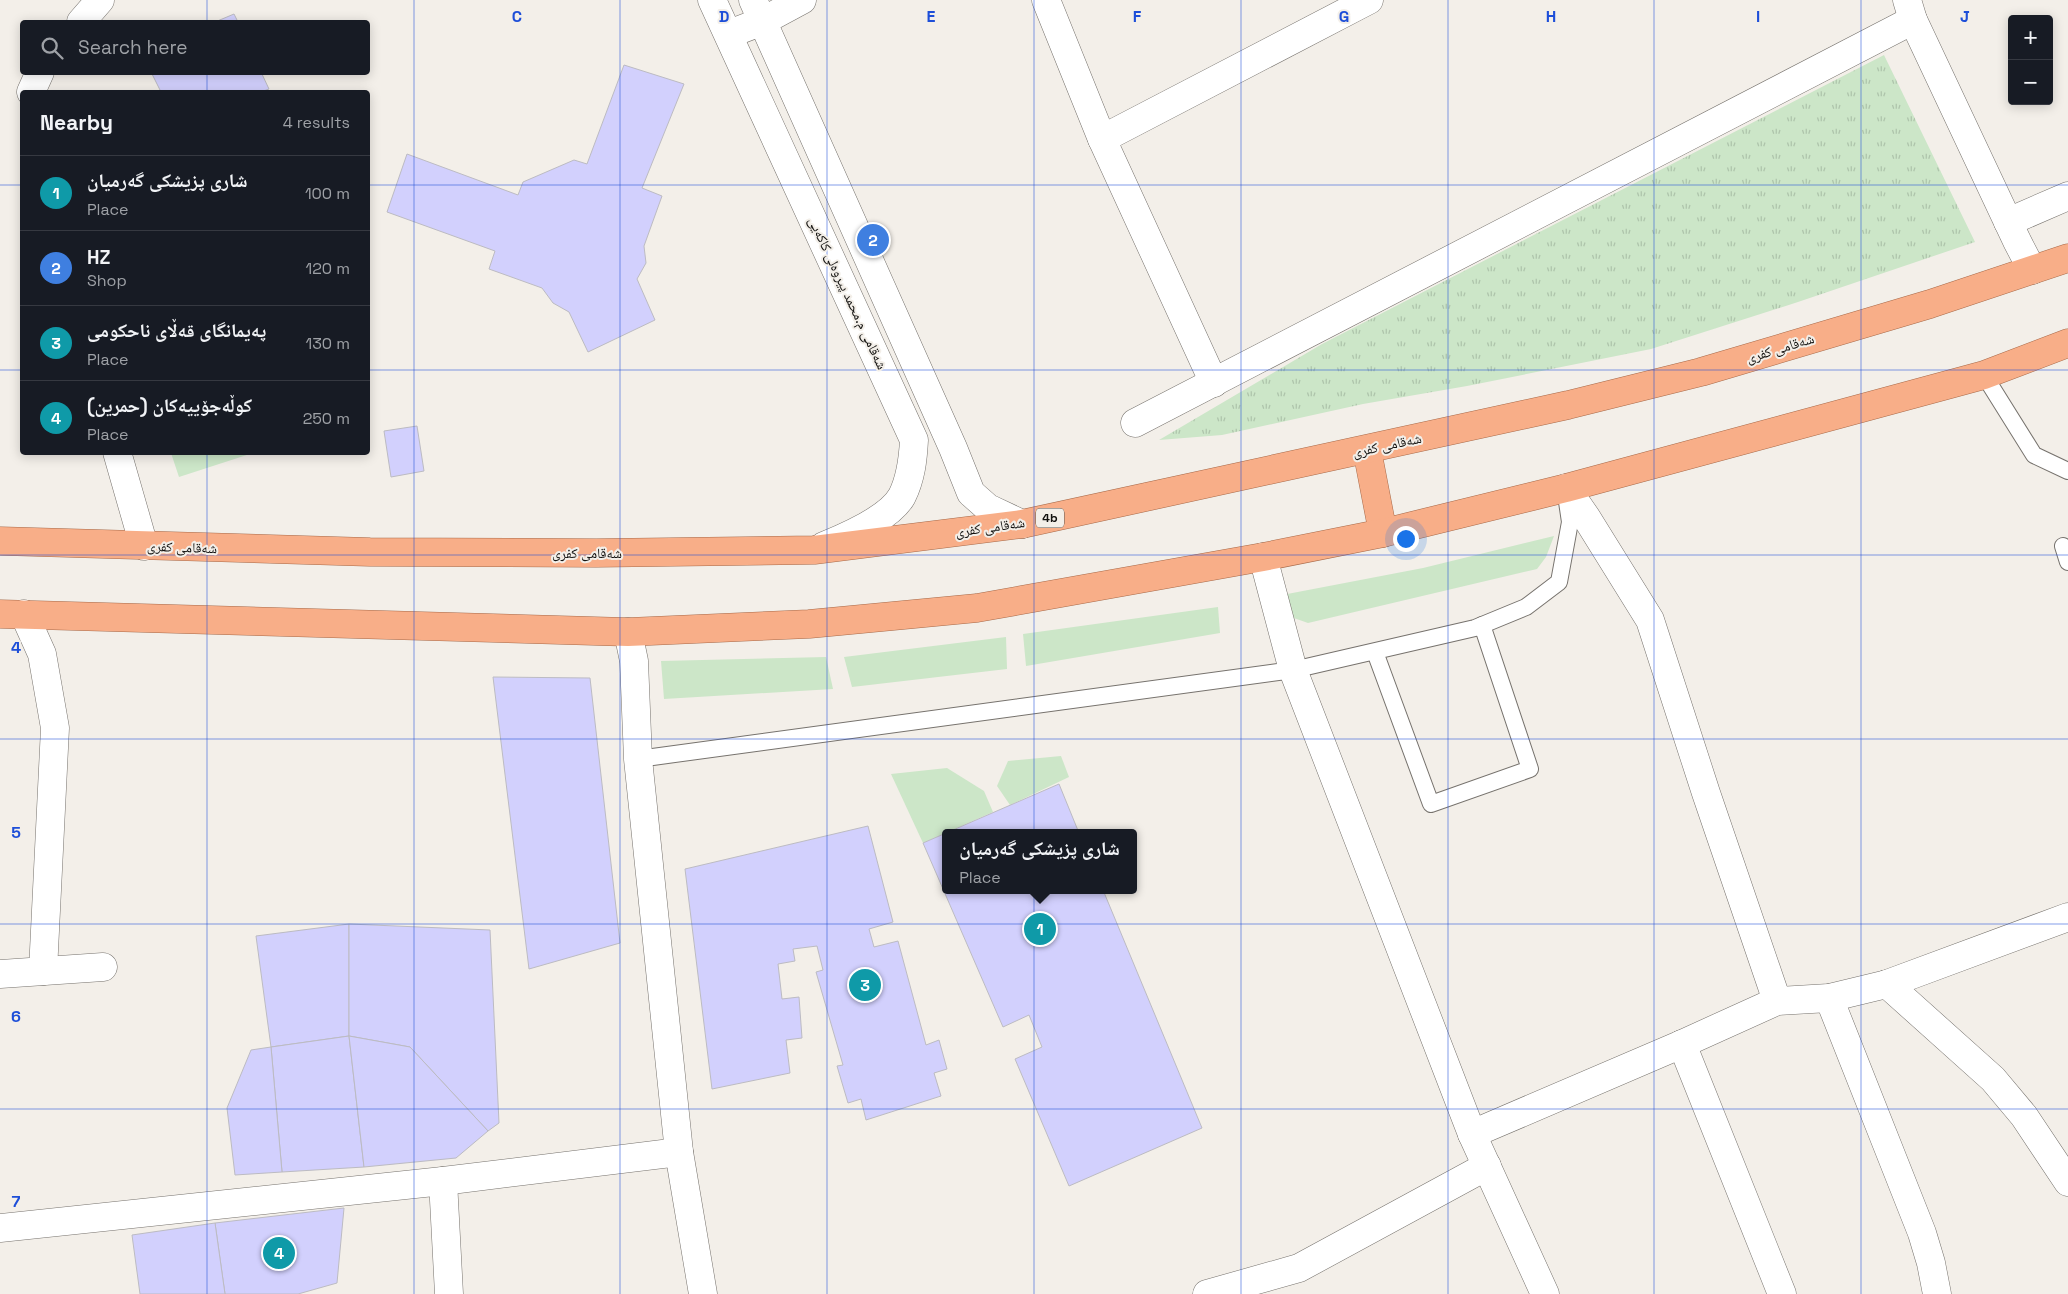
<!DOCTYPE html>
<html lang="en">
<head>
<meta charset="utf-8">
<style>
  :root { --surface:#171b24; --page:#242831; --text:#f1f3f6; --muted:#9ea1a6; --line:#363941; --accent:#1a73e8 }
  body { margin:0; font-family:"Space Grotesk","Noto Naskh Arabic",sans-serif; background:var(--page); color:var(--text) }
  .controls { position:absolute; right:15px; top:15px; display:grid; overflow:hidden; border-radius:5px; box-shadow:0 2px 12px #0003 }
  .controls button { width:45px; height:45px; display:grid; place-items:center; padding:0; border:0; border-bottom:1px solid var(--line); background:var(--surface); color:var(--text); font:25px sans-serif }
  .you { position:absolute; left:1405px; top:538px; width:18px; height:18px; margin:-12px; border:4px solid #fff; border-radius:50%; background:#1a73e8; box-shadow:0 0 0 8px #1a73e833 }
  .badge { display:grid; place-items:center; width:32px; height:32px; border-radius:50%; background:var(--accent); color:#fff; font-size:16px; font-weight:700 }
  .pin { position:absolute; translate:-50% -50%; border:2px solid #fff; box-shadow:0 1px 5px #0006 }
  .popup { position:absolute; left:942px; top:829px; width:195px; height:65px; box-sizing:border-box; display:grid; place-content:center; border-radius:5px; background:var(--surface); filter:drop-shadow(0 1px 4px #0005); font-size:16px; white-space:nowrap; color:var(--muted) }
  .popup b { font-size:19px; color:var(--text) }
  .popup::after { content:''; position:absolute; left:50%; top:100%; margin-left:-10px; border:10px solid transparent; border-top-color:var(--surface) }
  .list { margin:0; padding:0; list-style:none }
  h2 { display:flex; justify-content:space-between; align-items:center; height:65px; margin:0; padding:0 20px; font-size:21px }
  h2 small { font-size:16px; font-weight:400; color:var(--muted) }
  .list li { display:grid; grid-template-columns:32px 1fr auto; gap:15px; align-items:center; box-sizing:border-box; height:75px; padding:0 20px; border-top:1px solid var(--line) }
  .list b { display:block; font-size:19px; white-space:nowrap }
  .list p { margin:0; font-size:16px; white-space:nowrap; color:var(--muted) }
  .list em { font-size:16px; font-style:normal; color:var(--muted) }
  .icon { flex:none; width:28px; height:28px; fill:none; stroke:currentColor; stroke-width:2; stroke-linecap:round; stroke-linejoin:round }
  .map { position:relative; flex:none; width:2068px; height:1294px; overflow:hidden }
  .search { position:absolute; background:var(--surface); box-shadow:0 2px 12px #0003; left:20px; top:20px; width:350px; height:55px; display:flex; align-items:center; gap:12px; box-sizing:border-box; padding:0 18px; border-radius:5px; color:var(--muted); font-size:19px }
  .panel { position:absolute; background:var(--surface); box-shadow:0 2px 12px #0003; left:20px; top:90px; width:350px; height:365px; border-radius:5px }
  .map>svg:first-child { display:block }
  .grass { fill:url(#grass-tufts) }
  .garden { fill:#cce6c8 }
  .building { fill:#d2d0fd; stroke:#bcbbc2 }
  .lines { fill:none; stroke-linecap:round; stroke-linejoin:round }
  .service-casing { stroke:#76726d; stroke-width:18 }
  .minor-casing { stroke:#76726d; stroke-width:29 }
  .tertiary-casing { stroke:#76726d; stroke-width:29 }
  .trunk-casing { stroke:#a76a4a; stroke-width:29 }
  .service { stroke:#fff; stroke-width:16 }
  .minor { stroke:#fff; stroke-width:28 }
  .tertiary { stroke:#fff; stroke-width:28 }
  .trunk { stroke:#f8ae88; stroke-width:28 }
  .grid { fill:none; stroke:#1d4ed8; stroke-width:1; stroke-opacity:0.55 }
  .labels { text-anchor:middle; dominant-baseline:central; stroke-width:4; stroke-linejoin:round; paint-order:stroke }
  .shield { fill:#f3efe9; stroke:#565451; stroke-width:1 }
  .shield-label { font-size:12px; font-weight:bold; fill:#131210 }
  .street-label { font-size:14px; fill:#131210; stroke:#f3efe9 }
  .grid-label { font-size:16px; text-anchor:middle; font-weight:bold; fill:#1d4ed8; stroke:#f3efe9; stroke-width:4; stroke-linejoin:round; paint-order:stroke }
</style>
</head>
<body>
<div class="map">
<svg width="2068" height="1294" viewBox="0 0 2068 1294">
  <defs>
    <pattern id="grass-tufts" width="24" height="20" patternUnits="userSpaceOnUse" patternTransform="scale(1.25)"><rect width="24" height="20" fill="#cce6c8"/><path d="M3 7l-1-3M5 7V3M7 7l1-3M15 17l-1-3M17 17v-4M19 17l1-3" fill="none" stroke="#aec4ab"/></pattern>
  </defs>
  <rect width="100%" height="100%" fill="#f3efe9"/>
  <polygon class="grass" points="1884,55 1975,242 1798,302 1651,349 1467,386 1363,404 1222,435 1159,440 1322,344"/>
  <g class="garden">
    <polygon points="171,453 171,452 253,453 179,477"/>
    <polygon points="1554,536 1546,557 1537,569 1308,623 1291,617 1282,595 1423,568"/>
    <polygon points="1218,607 1220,633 1026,666 1023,634"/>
    <polygon points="1006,637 1007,669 852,687 844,657"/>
    <polygon points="826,657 833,689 664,699 661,661"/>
    <polygon points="1061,756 1069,777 1010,805 997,786 1008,761"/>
    <polygon points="947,768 984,791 993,812 923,843 891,774"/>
  </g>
  <g class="building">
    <polygon points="234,14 238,22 215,22"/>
    <polygon points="624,65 684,84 642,188 662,196 644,246 646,263 637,279 655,320 588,352 569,312 553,303 542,288 489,269 495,251 387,212 407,154 518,195 523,182 574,160 587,164"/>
    <polygon points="151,72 261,72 269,89 261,92 161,92"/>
    <polygon points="417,426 424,471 391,477 384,431"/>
    <polygon points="493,677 590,678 620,943 529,969"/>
    <polygon points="1059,784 1079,833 946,833 946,890 1103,890 1202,1128 1069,1186 1015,1059 1042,1047 1029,1015 1003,1027 923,843"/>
    <polygon points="868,826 893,922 869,929 874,947 898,941 926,1045 939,1040 947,1069 934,1073 941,1096 866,1120 861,1099 848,1103 837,1066 843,1065 816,972 823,970 817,946 793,949 795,961 778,964 782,999 799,997 802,1038 786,1040 790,1073 712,1089 685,869"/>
    <polygon points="349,924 349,1036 271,1047 256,936"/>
    <polygon points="349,924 490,930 499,1123 488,1131 410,1047 349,1036"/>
    <polygon points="349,1036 364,1167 282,1172 271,1047"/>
    <polygon points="349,1036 410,1047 488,1131 456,1158 364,1167"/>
    <polygon points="271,1047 282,1172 235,1175 227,1108 251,1050"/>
    <polygon points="344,1208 337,1283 298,1294 225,1294 215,1223"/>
    <polygon points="215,1223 225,1294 140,1294 132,1235"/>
  </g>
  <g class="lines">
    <g class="service-casing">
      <g id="service">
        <polyline points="1984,375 2034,455 2068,471"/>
        <polyline points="2063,546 2068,562"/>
        <polyline points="1375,652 1431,804 1530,769 1482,625"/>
        <polyline points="638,759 1293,670 1475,628 1526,607 1559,582 1570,522 1566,495"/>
      </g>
    </g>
    <g class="minor-casing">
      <g id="minor">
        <polyline points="1046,0 1102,139 1214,383"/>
        <polyline points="1907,0 1913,20 2017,241 2032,270"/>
        <polyline points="81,22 100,0"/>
        <polyline points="729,34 763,21 802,0"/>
        <polyline points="31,92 40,72"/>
        <polyline points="1102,139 1369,0"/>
        <polyline points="2008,222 2068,196"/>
        <polyline points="1135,423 1913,20"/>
        <polyline points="117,452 144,546"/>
        <polyline points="1566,488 1586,517 1650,620 1706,793 1777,1001"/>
        <polyline points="1263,557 1293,670 1472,1134 1545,1294"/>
        <polyline points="24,614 42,654 55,728 43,971"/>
        <polyline points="628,632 634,661 638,759 679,1152 703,1294"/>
        <polyline points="0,974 103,967"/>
        <polyline points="1887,984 1993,1079 2024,1116 2068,1182"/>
        <polyline points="1829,998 1922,1233 1931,1263 1937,1294"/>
        <polyline points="1682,1044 1782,1294"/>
        <polyline points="1472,1134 1682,1044 1777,1001 1829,998 1887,984 2068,917"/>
        <polyline points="443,1181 449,1294"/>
        <polyline points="0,1228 443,1181 679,1152"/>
        <polyline points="1207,1294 1299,1268 1487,1166"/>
      </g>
    </g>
    <g class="tertiary-casing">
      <g id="tertiary">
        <path d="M712 0 914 440C913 459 911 478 902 496 890 518 846 537 824 546"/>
        <polyline points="753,0 953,448 971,493 988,508 1022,524"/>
      </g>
    </g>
    <g class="trunk-casing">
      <g id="trunk">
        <polyline points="1367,450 1383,533"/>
        <polyline points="0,541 370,552 596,553 814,550 1022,524 1568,405 1701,372 1930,304 2068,258"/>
        <polyline points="0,614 628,632 809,624 977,608 1263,557 1383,533 1566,488 1984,375 2068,343"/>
      </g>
    </g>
    <use href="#service" class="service"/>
    <use href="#minor" class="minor"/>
    <use href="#tertiary" class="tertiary"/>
    <use href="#trunk" class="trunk"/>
  </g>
  <path class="grid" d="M207 0V22M414 0V1294M620 0V1294M827 0V1294M1034 0V1294M1241 0V1294M1448 0V1294M1654 0V1294M1861 0V1294M207 72V92M0 185H22M368 185H2068M0 370H22M368 370H2068M207 452V1294M0 555H2068M0 739H2068M0 924H2068M0 1109H2068"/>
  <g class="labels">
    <rect class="shield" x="1036" y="508.5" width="28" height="19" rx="4"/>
    <g class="shield-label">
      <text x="1050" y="518">4b</text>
    </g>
    <g class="street-label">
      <text transform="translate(848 293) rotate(65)">شەقامی م.محمد پیروەلی کاکەیی</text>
      <text transform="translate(1780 348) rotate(-17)">شەقامی کفری</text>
      <text transform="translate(1387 445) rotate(-12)">شەقامی کفری</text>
      <text transform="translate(990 527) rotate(-8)">شەقامی کفری</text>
      <text transform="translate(182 547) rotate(2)">شەقامی کفری</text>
      <text x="587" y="553">شەقامی کفری</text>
    </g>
  </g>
  <g class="grid-label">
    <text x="517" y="22">C</text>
    <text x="724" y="22">D</text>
    <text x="931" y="22">E</text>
    <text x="1137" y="22">F</text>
    <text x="1344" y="22">G</text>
    <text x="1551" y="22">H</text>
    <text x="1758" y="22">I</text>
    <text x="1965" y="22">J</text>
    <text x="16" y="653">4</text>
    <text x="16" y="838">5</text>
    <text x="16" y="1022">6</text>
    <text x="16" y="1207">7</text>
  </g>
</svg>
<div class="controls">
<button>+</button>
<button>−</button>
</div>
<div class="you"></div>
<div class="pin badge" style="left:1040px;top:929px;background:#0f9aa8">1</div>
<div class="popup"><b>شاری پزیشکی گەرمیان</b>Place</div>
<div class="pin badge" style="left:873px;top:240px;background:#3f7fe0">2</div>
<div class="pin badge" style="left:865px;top:985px;background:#0f9aa8">3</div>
<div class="pin badge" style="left:279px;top:1253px;background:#0f9aa8">4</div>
<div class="search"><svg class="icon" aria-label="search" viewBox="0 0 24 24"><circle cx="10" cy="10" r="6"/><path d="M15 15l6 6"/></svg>Search here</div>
<section class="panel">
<h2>Nearby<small>4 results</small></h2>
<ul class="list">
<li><span class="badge" style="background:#0f9aa8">1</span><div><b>شاری پزیشکی گەرمیان</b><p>Place</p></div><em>100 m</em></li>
<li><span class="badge" style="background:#3f7fe0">2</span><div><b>HZ</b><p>Shop</p></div><em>120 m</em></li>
<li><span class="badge" style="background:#0f9aa8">3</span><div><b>پەیمانگای قەڵای ناحکومی</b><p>Place</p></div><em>130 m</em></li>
<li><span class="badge" style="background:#0f9aa8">4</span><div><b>کوڵەجۆییەکان (حمرین)</b><p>Place</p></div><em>250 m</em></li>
</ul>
</section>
</div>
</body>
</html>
